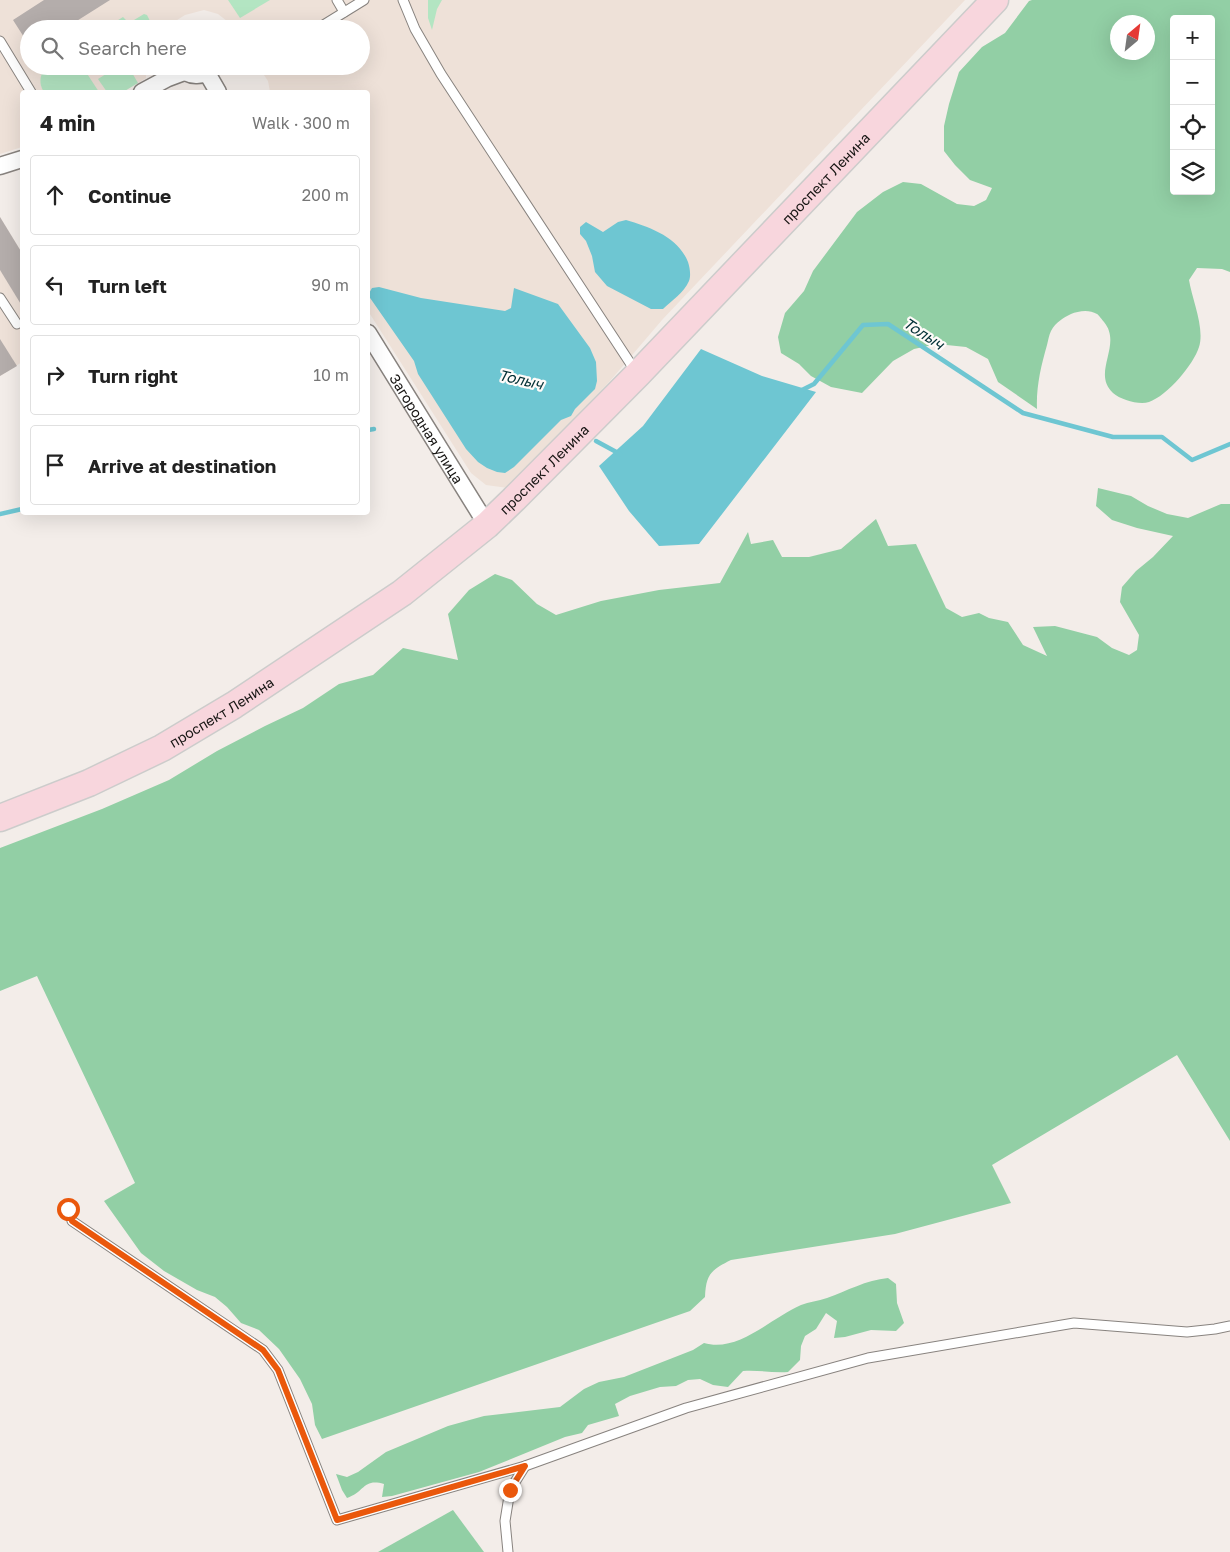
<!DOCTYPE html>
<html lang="en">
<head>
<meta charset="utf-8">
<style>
  :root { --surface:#fff; --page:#f6f6f6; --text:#222; --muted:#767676; --line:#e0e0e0 }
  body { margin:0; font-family:"Golos Text",sans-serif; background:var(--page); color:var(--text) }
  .controls { position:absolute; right:15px; top:15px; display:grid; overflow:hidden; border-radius:5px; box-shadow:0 5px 20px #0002 }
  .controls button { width:45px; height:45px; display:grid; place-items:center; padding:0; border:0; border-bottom:1px solid var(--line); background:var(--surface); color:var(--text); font:25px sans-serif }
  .compass { position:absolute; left:1110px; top:15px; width:45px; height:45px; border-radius:50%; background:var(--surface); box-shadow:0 5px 20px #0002; rotate:29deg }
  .stop { position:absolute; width:15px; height:15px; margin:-11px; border:4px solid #ea580c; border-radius:50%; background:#fff }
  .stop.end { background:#ea580c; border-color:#fff; box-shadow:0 1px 5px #0008 }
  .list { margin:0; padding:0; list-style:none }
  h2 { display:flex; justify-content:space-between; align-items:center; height:65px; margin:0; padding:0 20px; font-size:21px }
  h2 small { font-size:16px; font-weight:400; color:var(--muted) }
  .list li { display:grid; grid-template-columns:32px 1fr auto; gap:15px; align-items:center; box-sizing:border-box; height:80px; margin:0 10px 10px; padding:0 10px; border:1px solid var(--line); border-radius:5px }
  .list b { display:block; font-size:19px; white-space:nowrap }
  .list em { font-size:16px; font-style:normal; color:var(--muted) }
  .icon { flex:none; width:28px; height:28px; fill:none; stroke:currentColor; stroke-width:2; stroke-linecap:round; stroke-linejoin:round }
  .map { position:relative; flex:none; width:1230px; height:1552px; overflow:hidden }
  .search { position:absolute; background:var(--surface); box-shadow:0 5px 20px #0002; left:20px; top:20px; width:350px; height:55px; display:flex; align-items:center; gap:12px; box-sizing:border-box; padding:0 18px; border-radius:28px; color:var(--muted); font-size:19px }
  .panel { position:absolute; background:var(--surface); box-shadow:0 5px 20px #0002; left:20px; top:90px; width:350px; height:425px; border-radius:5px }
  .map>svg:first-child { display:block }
  .built { fill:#eee1d8 }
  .green { fill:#b3e5c2 }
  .forest { fill:#92cfa5; fill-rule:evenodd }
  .water { fill:#6ec6d2 }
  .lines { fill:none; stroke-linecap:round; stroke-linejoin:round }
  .stream { stroke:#6ec6d2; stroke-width:4.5 }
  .building { fill:#b4adab }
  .lane-casing { stroke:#88837f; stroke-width:11 }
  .street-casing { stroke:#88837f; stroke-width:19 }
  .primary-casing { stroke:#cccccb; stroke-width:29 }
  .lane { stroke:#fff; stroke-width:9 }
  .street { stroke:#fff; stroke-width:16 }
  .primary { stroke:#f8d6dd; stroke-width:26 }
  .route { stroke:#ea580c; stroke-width:6 }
  .labels { text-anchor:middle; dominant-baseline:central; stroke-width:4.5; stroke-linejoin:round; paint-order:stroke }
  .street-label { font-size:14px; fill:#171513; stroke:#fffbf9 }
  .water-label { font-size:15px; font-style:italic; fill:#033036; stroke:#fffbf9 }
</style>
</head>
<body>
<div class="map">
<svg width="1230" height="1552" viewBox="0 0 1230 1552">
  <rect width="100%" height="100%" fill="#f3ede9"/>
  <g class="built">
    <polygon points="0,0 965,0 662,320 610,381 508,488 486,485 471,473 368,311 368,92 270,92 268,81 258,66 361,66 361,29 234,29 232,25 218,14 204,10 185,15 163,29 29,29 29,66 146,66 146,78 123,92 22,92 22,147 0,154"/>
    <polygon points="0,217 22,253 22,362 0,376"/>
  </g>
  <g class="green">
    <polygon points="228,0 270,0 240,18"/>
    <polygon points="428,0 442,0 437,9 432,30 428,18"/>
    <polygon points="144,14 147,15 151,23 141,29 119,29 115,22 123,17 129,23"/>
    <path d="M46 66H82L99 92H44C38 83 40 75 46 66Z"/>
    <polygon points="119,66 128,66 138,83 123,92 107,92 98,79"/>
  </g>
  <g class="forest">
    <path d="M1032 0H1230V272L1222 269 1197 268 1189 280C1192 299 1205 328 1199 347 1194 364 1167 396 1149 402 1139 405 1121 400 1113 393 1091 373 1123 345 1104 322 1102 320 1099 315 1097 314 1089 309 1078 311 1071 314 1063 318 1056 322 1051 331 1049 335 1048 341 1047 345 1041 366 1036 387 1037 409L998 382 988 359 966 347 937 344 914 349 893 361 862 393 831 387 811 376 799 364 781 353 778 337 785 313 804 291 813 271 857 212 883 192 903 182 921 184 957 204 974 206 986 200 992 188 970 180 955 165 944 151V126L949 104 959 72 982 47 1005 33 1029 1ZM1174 19H1211V191H1174ZM1148 22V52H1118V22Z"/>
    <path d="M1098 488 1131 496 1148 506 1167 514 1188 518 1221 504H1230V1141L1177 1055 992 1165 1011 1203 895 1234 731 1260C711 1270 706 1274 705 1297L690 1311 322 1439 315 1425 312 1404 300 1379 279 1349 259 1330 241 1323 227 1307 215 1297 197 1290 164 1271 141 1253 104 1201 135 1183 37 976 0 991V848L102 809 169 780 217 751 265 726 303 708 339 684 373 675 403 648 458 660 448 614 469 590 495 574 512 580 537 604 556 615 601 601 659 590 720 583 748 532 751 544 773 540 782 557H809L841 549 876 519 888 546 916 544 946 608 962 617 979 613 989 618 1008 622 1023 645 1047 656 1033 627 1055 626 1097 637 1112 648 1129 655 1137 650 1139 635 1120 602 1122 587 1136 571 1153 557 1173 536 1137 528 1112 520 1096 506Z"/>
    <path d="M888 1278 896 1284 897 1303 904 1323 896 1331 871 1330 845 1337 834 1338 837 1321 826 1313 816 1329 805 1336 801 1346 800 1360 788 1372C773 1373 759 1370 743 1371L728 1387 713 1385 700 1379 688 1380 676 1386 660 1387 630 1396 615 1404 619 1416 588 1425 582 1433 565 1437 479 1472 392 1496 382 1497 384 1484C363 1478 365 1492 347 1498L342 1490 336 1474 347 1477 358 1472 386 1452 448 1426 484 1416 560 1407 584 1389 599 1382 624 1377 693 1350 704 1343C738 1353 771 1318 801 1305 809 1302 818 1301 827 1298 847 1291 866 1280 888 1278Z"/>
    <polygon points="453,1510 484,1552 378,1552"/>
  </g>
  <g class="water">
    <path d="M626 220C650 227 678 237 688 262 690 268 691 276 689 281 684 293 671 301 663 309H651L607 286 595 272 592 256 586 241 580 234V227L586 222 603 232 618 222Z"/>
    <polygon points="379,287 421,298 505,311 511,308 514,288 558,304 590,348 596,362 597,381 595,389 575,409 571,416 561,420 514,467 505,473 497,472 487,468 478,462 466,449 418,374 414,361 368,295 372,288"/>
    <polygon points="701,349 762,376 816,392 699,544 659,546 629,511 599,466 643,426"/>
  </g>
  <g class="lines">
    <g class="stream">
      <polyline points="802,390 814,384 863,325 888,324 1023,413 1113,437 1162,437 1192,460 1230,444"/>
      <polyline points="368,430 374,429"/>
      <polyline points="596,441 620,454"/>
      <polyline points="0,514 22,509"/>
    </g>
  </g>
  <g class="building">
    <polygon points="44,0 110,0 64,29 29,29 29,45 13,20"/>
    <polygon points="0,217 22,253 22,306 0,270"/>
    <polygon points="0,339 17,366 0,376"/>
  </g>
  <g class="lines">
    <g class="lane-casing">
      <g id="lane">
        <polyline points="337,0 344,12"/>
        <polyline points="403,0 415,29 441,74 636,372"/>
        <polyline points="317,29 364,0"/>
        <polyline points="0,41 31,92"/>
        <polyline points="229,66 253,66"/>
        <polyline points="0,298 17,324"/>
        <polyline points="69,1209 72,1221 263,1350 278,1370 337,1520 525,1466 686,1408 868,1358 1074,1323 1187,1332 1215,1329 1230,1326"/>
        <polyline points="508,1552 505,1521 510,1490 525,1466"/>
      </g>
    </g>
    <g class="street-casing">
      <g id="street">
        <path d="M178 66C188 77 204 79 215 66"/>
        <polyline points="207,73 218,92"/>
        <polyline points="142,92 168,78 184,72"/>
        <polyline points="0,166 22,159"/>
        <path id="s1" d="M368 333 487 525"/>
      </g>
    </g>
    <g class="primary-casing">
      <g id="primary">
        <path id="s2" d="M0 818 89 783 162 748 234 705 402 593 487 525 514 499 638 374 995 0"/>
      </g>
    </g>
    <use href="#lane" class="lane"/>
    <use href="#street" class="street"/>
    <use href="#primary" class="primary"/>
  </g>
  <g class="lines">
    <polyline class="route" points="68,1209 72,1221 263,1350 278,1370 337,1520 525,1466 510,1490"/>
  </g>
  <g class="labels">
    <g class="street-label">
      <text stroke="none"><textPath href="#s2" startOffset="1056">проспект Ленина</textPath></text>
      <text stroke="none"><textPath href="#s1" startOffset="112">Загородная улица</textPath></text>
      <text stroke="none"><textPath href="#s2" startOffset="651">проспект Ленина</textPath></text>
      <text stroke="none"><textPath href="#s2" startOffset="246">проспект Ленина</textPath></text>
    </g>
    <g class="water-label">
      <text transform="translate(924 333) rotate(33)">Толыч</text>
      <text transform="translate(521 379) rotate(13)">Толыч</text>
    </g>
  </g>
</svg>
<div class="controls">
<button>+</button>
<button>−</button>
<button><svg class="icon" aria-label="locate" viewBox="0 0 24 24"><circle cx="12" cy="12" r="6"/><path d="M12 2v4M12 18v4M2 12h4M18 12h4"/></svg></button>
<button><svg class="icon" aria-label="layers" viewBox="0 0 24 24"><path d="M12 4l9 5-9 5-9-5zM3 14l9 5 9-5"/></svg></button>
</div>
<svg class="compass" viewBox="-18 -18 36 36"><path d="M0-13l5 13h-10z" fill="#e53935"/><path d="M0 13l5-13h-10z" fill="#767676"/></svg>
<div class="stop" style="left:68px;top:1209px"></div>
<div class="stop end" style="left:510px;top:1490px"></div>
<div class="search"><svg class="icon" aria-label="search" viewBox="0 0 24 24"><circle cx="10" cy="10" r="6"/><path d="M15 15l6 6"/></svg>Search here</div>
<section class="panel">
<h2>4 min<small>Walk · 300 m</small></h2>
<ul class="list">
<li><svg class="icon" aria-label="ahead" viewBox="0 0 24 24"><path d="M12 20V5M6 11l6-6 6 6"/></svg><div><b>Continue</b></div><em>200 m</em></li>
<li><svg class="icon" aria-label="left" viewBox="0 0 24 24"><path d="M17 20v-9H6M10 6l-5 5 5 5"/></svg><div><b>Turn left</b></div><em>90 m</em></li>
<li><svg class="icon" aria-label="right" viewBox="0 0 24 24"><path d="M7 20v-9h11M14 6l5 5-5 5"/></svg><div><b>Turn right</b></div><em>10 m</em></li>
<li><svg class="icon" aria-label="arrive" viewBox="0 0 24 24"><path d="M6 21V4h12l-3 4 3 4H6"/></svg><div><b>Arrive at destination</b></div></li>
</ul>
</section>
</div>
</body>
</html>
